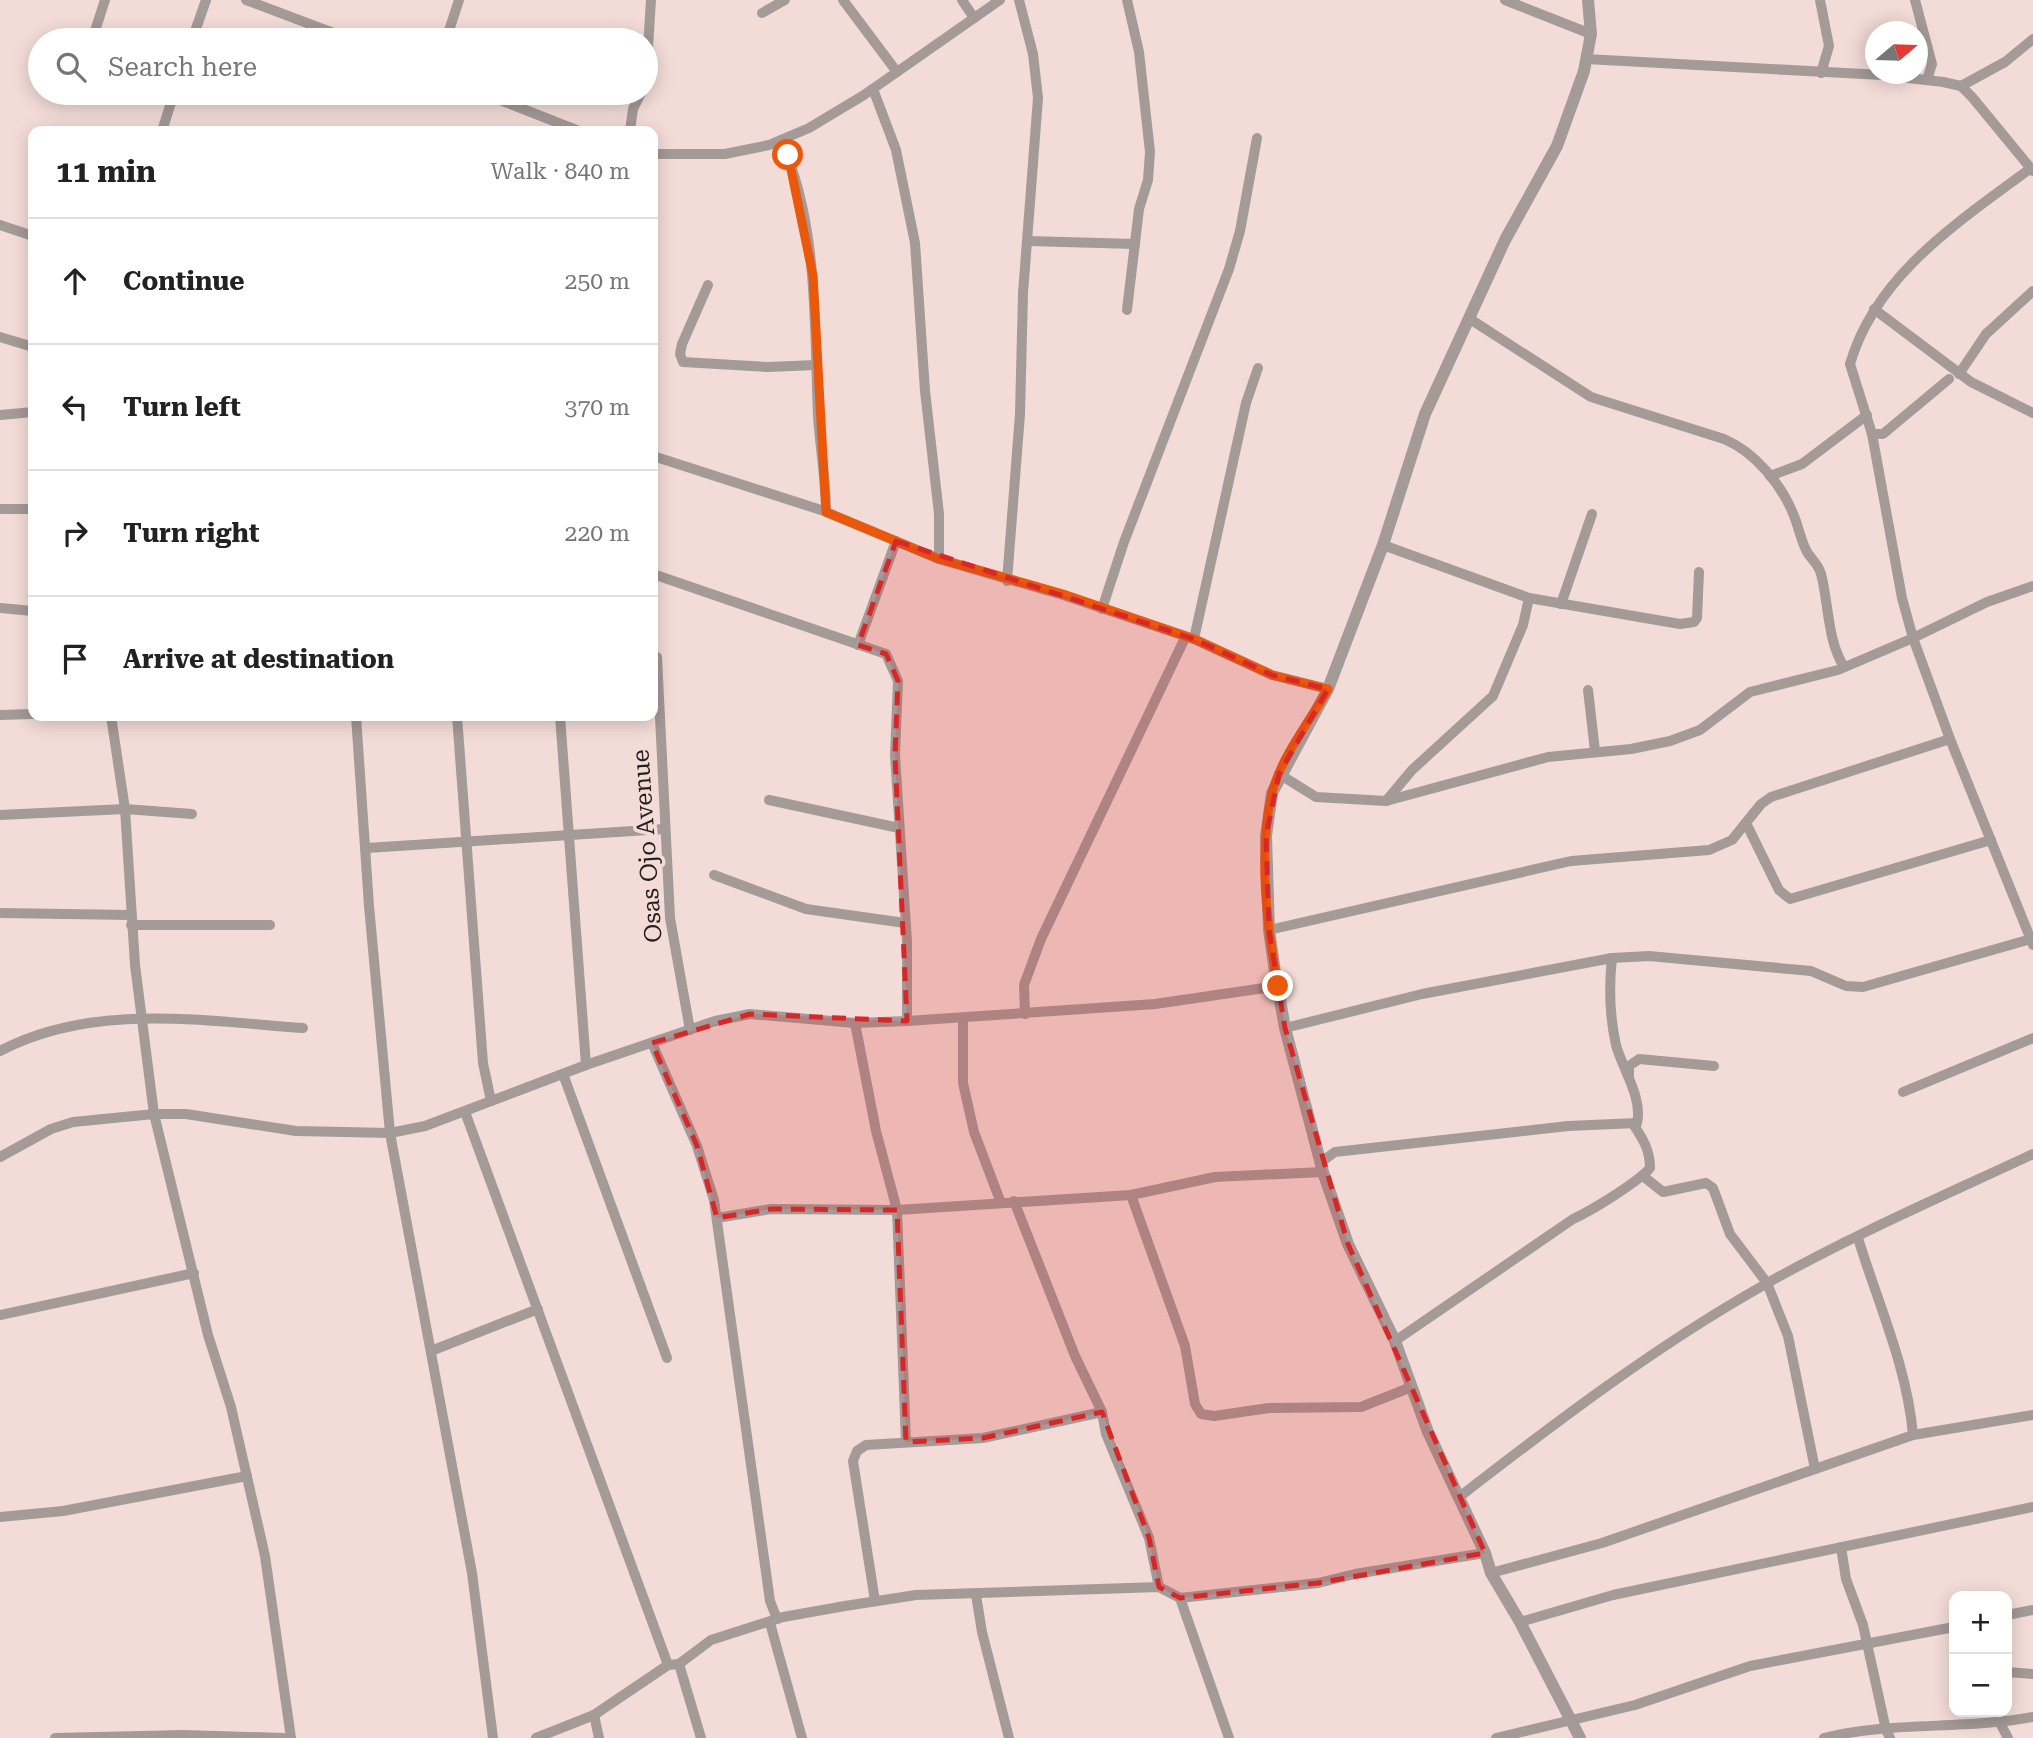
<!DOCTYPE html>
<html lang="en">
<head>
<meta charset="utf-8">
<style>
  :root { --surface:#fff; --page:#f6f6f6; --text:#222; --muted:#767676; --line:#e0e0e0 }
  body { margin:0; font-family:"Roboto Serif",serif; background:var(--page); color:var(--text) }
  .controls { position:absolute; right:21px; bottom:21px; display:grid; overflow:hidden; border-radius:14px; box-shadow:0 4px 18px #0003 }
  .controls button { width:63px; height:63px; display:grid; place-items:center; padding:0; border:0; border-bottom:2px solid var(--line); background:var(--surface); color:var(--text); font:35px sans-serif }
  .compass { position:absolute; left:1865px; top:21px; width:63px; height:63px; border-radius:50%; background:var(--surface); box-shadow:0 4px 18px #0003; rotate:71deg }
  .stop { position:absolute; width:21px; height:21px; margin:-16px; border:5px solid #ea580c; border-radius:50%; background:#fff }
  .stop.end { background:#ea580c; border-color:#fff; box-shadow:0 2px 7px #0008 }
  .list { margin:0; padding:0; list-style:none }
  h2 { display:flex; justify-content:space-between; align-items:center; height:91px; margin:0; padding:0 28px; font-size:30px }
  h2 small { font-size:23px; font-weight:400; color:var(--muted) }
  .list li { display:grid; grid-template-columns:46px 1fr auto; gap:21px; align-items:center; box-sizing:border-box; height:126px; padding:0 28px; border-top:2px solid var(--line) }
  .list b { display:block; font-size:26px; white-space:nowrap }
  .list em { font-size:23px; font-style:normal; color:var(--muted) }
  .icon { flex:none; width:38px; height:38px; fill:none; stroke:currentColor; stroke-width:2; stroke-linecap:round; stroke-linejoin:round }
  .map { position:relative; flex:none; width:2033px; height:1738px; overflow:hidden }
  .search { position:absolute; background:var(--surface); box-shadow:0 4px 18px #0003; left:28px; top:28px; width:630px; height:77px; display:flex; align-items:center; gap:18px; box-sizing:border-box; padding:0 24px; border-radius:38px; color:var(--muted); font-size:26px }
  .panel { position:absolute; background:var(--surface); box-shadow:0 4px 18px #0003; left:28px; top:126px; width:630px; height:595px; border-radius:14px }
  .map>svg:first-child { display:block }
  .lines { fill:none; stroke-linecap:round; stroke-linejoin:round }
  .minor { stroke:#a49a98; stroke-width:10 }
  .tertiary { stroke:#a49a98; stroke-width:12 }
  .route { stroke:#ea580c; stroke-width:9 }
  .marked { fill:#d62828; fill-opacity:0.2; stroke:#d62828; stroke-width:5; stroke-dasharray:14 9; stroke-linejoin:round }
  .labels { text-anchor:middle; dominant-baseline:central; stroke-width:7; stroke-linejoin:round; paint-order:stroke }
  .street-label { font-size:24px; fill:#271e1d; stroke:#f3dcd7 }
</style>
</head>
<body>
<div class="map">
<svg width="2033" height="1738" viewBox="0 0 2033 1738">
  <rect width="100%" height="100%" fill="#f3dcd7"/>
  <g class="lines">
    <g class="minor">
      <polyline points="246,0 352,40"/>
      <polyline points="843,0 897,72"/>
      <polyline points="962,0 974,18"/>
      <polyline points="1127,0 1139,52 1150,152 1148,180 1139,209 1127,310"/>
      <polyline points="1505,0 1591,34"/>
      <polyline points="1820,0 1829,46 1821,73"/>
      <polyline points="1915,0 1932,64 1927,80"/>
      <polyline points="762,13 785,0"/>
      <polyline points="92,40 105,0"/>
      <polyline points="192,40 206,0"/>
      <polyline points="446,40 459,0"/>
      <polyline points="1586,59 1882,75 1943,82 1961,86 1972,97 2033,171"/>
      <polyline points="646,80 651,0"/>
      <polyline points="1961,86 2005,62 2033,39"/>
      <polyline points="873,89 896,150 915,243 925,391 939,514 939,559"/>
      <polyline points="482,93 579,131"/>
      <polyline points="162,131 174,93"/>
      <polyline points="630,131 633,109 641,93"/>
      <path d="M781 140C819 226 814 324 818 416 820 448 826 480 826 512"/>
      <polyline points="653,154 725,154 769,145 809,128 864,95 1000,0"/>
      <path d="M2031 168C1960 221 1876 274 1850 364L1872 434 1902 598 1913 638 1987 602 2033 586"/>
      <polyline points="0,225 33,236"/>
      <polyline points="1028,241 1135,244"/>
      <polyline points="708,285 682,344 680,354 683,362 768,367 816,365"/>
      <polyline points="1874,309 1971,382 2033,413"/>
      <path d="M1470 319 1591 397 1724 439C1755 452 1782 485 1794 516 1799 528 1801 541 1807 552 1812 560 1819 565 1821 574 1829 604 1827 640 1844 667"/>
      <polyline points="0,337 33,347"/>
      <polyline points="1959,374 1986,334 2033,291"/>
      <polyline points="0,415 33,412"/>
      <polyline points="1872,434 1883,434 1949,379"/>
      <polyline points="653,456 821,510 939,559 1063,595 1194,639 1272,675 1328,689"/>
      <polyline points="1770,476 1802,464 1867,415"/>
      <polyline points="0,509 33,509"/>
      <polyline points="1383,545 1529,598 1680,624 1694,622 1697,618 1699,572"/>
      <polyline points="653,574 886,654 898,681 895,755 907,942 907,1021"/>
      <polyline points="1007,581 1020,414 1023,293 1038,98 1033,54 1019,0"/>
      <polyline points="1561,604 1592,514"/>
      <polyline points="0,608 33,611"/>
      <polyline points="1102,609 1124,542 1229,269 1240,231 1257,138"/>
      <polyline points="1194,639 1246,403 1258,368"/>
      <polyline points="858,645 896,541"/>
      <polyline points="657,657 670,918 690,1030"/>
      <polyline points="1588,690 1595,751"/>
      <polyline points="0,715 33,714"/>
      <polyline points="111,716 125,809 135,965 154,1114 208,1335 231,1407 265,1556 291,1738"/>
      <polyline points="356,716 369,906 390,1133 472,1573 493,1738"/>
      <polyline points="457,716 483,1063 491,1101"/>
      <polyline points="560,716 586,1065"/>
      <polyline points="1279,774 1316,797 1386,801 1548,757 1631,749 1670,741 1700,730 1750,692 1838,670 1913,638 1950,739 2033,945"/>
      <polyline points="769,800 899,828"/>
      <polyline points="1386,801 1412,770 1493,696 1523,625 1529,598"/>
      <polyline points="0,815 125,809 192,814"/>
      <polyline points="1746,823 1779,890 1790,899 1991,840"/>
      <polyline points="367,848 664,829"/>
      <polyline points="714,875 806,909 905,923"/>
      <polyline points="0,913 130,915"/>
      <polyline points="131,925 270,925"/>
      <polyline points="1269,930 1571,861 1709,850 1732,840 1761,804 1771,797 1950,739"/>
      <polyline points="1025,1014 1024,985 1041,939 1185,638"/>
      <polyline points="963,1018 963,1083 974,1132 1001,1203"/>
      <polyline points="855,1023 876,1131 897,1210 906,1442"/>
      <polyline points="1285,1028 1422,994 1612,958 1649,956 1811,971 1846,986 1863,987 2031,939"/>
      <polyline points="652,1043 697,1146 714,1200 770,1601 777,1619"/>
      <path d="M0 1051C93 1002 203 1021 303 1028"/>
      <polyline points="563,1074 667,1358"/>
      <polyline points="1629,1077 1629,1066 1639,1059 1714,1066"/>
      <polyline points="1903,1092 2033,1038"/>
      <polyline points="465,1112 668,1665"/>
      <polyline points="0,1157 51,1129 73,1122 154,1114 186,1114 296,1131 390,1133 425,1126 586,1065 715,1021 750,1014 855,1023 907,1021 1155,1004 1278,986"/>
      <path d="M1321 1162 1335 1152 1568 1126 1637 1123C1643 1098 1622 1068 1616 1045 1610 1018 1609 985 1612 958"/>
      <polyline points="1643,1176 1663,1192 1706,1183 1713,1188 1730,1234 1767,1283 1788,1336 1815,1469"/>
      <polyline points="1131,1195 1185,1346 1195,1404 1201,1414 1214,1416 1269,1408 1361,1407 1409,1388"/>
      <polyline points="1014,1201 1075,1356 1102,1412 1106,1434 1149,1538 1159,1587"/>
      <polyline points="717,1218 771,1209 897,1210 1131,1195 1215,1177 1323,1172"/>
      <path d="M1858 1238C1878 1304 1907 1366 1913 1435"/>
      <polyline points="0,1315 194,1273"/>
      <path d="M1395 1341 1573 1219C1591 1211 1638 1182 1650 1168 1650 1150 1643 1139 1633 1124"/>
      <polyline points="431,1351 538,1309"/>
      <path d="M1458 1498C1556 1422 1656 1346 1764 1285 1850 1236 1943 1196 2033 1154"/>
      <polyline points="0,1517 63,1511 247,1476"/>
      <polyline points="1841,1547 1846,1579 1863,1625 1886,1730 1890,1738"/>
      <polyline points="1491,1573 1602,1543 1913,1435 2033,1415"/>
      <polyline points="976,1595 982,1632 1009,1738"/>
      <polyline points="1180,1598 1229,1738"/>
      <polyline points="875,1601 853,1461 857,1451 866,1445 983,1438 1102,1412"/>
      <polyline points="2007,1615 2033,1610"/>
      <polyline points="1520,1622 1613,1595 2033,1507"/>
      <polyline points="770,1623 802,1738"/>
      <polyline points="679,1664 701,1738"/>
      <polyline points="2007,1672 2033,1674"/>
      <polyline points="2000,1712 2000,1723 2008,1738"/>
      <polyline points="594,1715 599,1738"/>
      <polyline points="55,1738 184,1735 284,1738"/>
      <polyline points="536,1738 594,1715 668,1665 679,1664 711,1640 783,1617 845,1606 916,1595 1159,1587 1180,1598 1318,1583 1355,1574 1485,1553"/>
      <polyline points="1496,1738 1635,1705 1750,1666 1954,1627"/>
      <path d="M1824 1738C1890 1721 1964 1730 2033 1717"/>
    </g>
    <polyline class="tertiary" points="1580,1738 1520,1622 1491,1573 1485,1553 1428,1432 1395,1341 1348,1244 1323,1172 1285,1028 1275,972 1269,930 1266,836 1272,793 1328,689 1383,545 1425,414 1505,240 1557,146 1584,71 1591,34 1588,0"/>
  </g>
  <g class="lines">
    <path class="route" d="M788 155 813 276 826 512 939 559 1063 594 1194 639 1272 675 1328 689C1310 721 1281 757 1272 793 1258 851 1267 928 1278 986"/>
  </g>
  <path class="marked" d="M896 541 1194 639 1272 675 1328 689 1279 774 1266 836 1269 930 1285 1028 1348 1244 1485 1553 1318 1583 1180 1598 1159 1587 1149 1538 1102 1412 983 1438 906 1442 897 1210 771 1209 717 1218 697 1146 652 1043 750 1014 907 1021 895 755 898 681 886 654 858 645Z"/>
  <g class="labels">
    <g class="street-label">
      <text transform="translate(647 846) rotate(-94)">Osas Ojo Avenue</text>
    </g>
  </g>
</svg>
<div class="controls">
<button>+</button>
<button>−</button>
</div>
<svg class="compass" viewBox="-18 -18 36 36"><path d="M0-13l5 13h-10z" fill="#e53935"/><path d="M0 13l5-13h-10z" fill="#767676"/></svg>
<div class="stop" style="left:788px;top:155px"></div>
<div class="stop end" style="left:1278px;top:986px"></div>
<div class="search"><svg class="icon" aria-label="search" viewBox="0 0 24 24"><circle cx="10" cy="10" r="6"/><path d="M15 15l6 6"/></svg>Search here</div>
<section class="panel">
<h2>11 min<small>Walk · 840 m</small></h2>
<ul class="list">
<li><svg class="icon" aria-label="ahead" viewBox="0 0 24 24"><path d="M12 20V5M6 11l6-6 6 6"/></svg><div><b>Continue</b></div><em>250 m</em></li>
<li><svg class="icon" aria-label="left" viewBox="0 0 24 24"><path d="M17 20v-9H6M10 6l-5 5 5 5"/></svg><div><b>Turn left</b></div><em>370 m</em></li>
<li><svg class="icon" aria-label="right" viewBox="0 0 24 24"><path d="M7 20v-9h11M14 6l5 5-5 5"/></svg><div><b>Turn right</b></div><em>220 m</em></li>
<li><svg class="icon" aria-label="arrive" viewBox="0 0 24 24"><path d="M6 21V4h12l-3 4 3 4H6"/></svg><div><b>Arrive at destination</b></div></li>
</ul>
</section>
</div>
</body>
</html>
